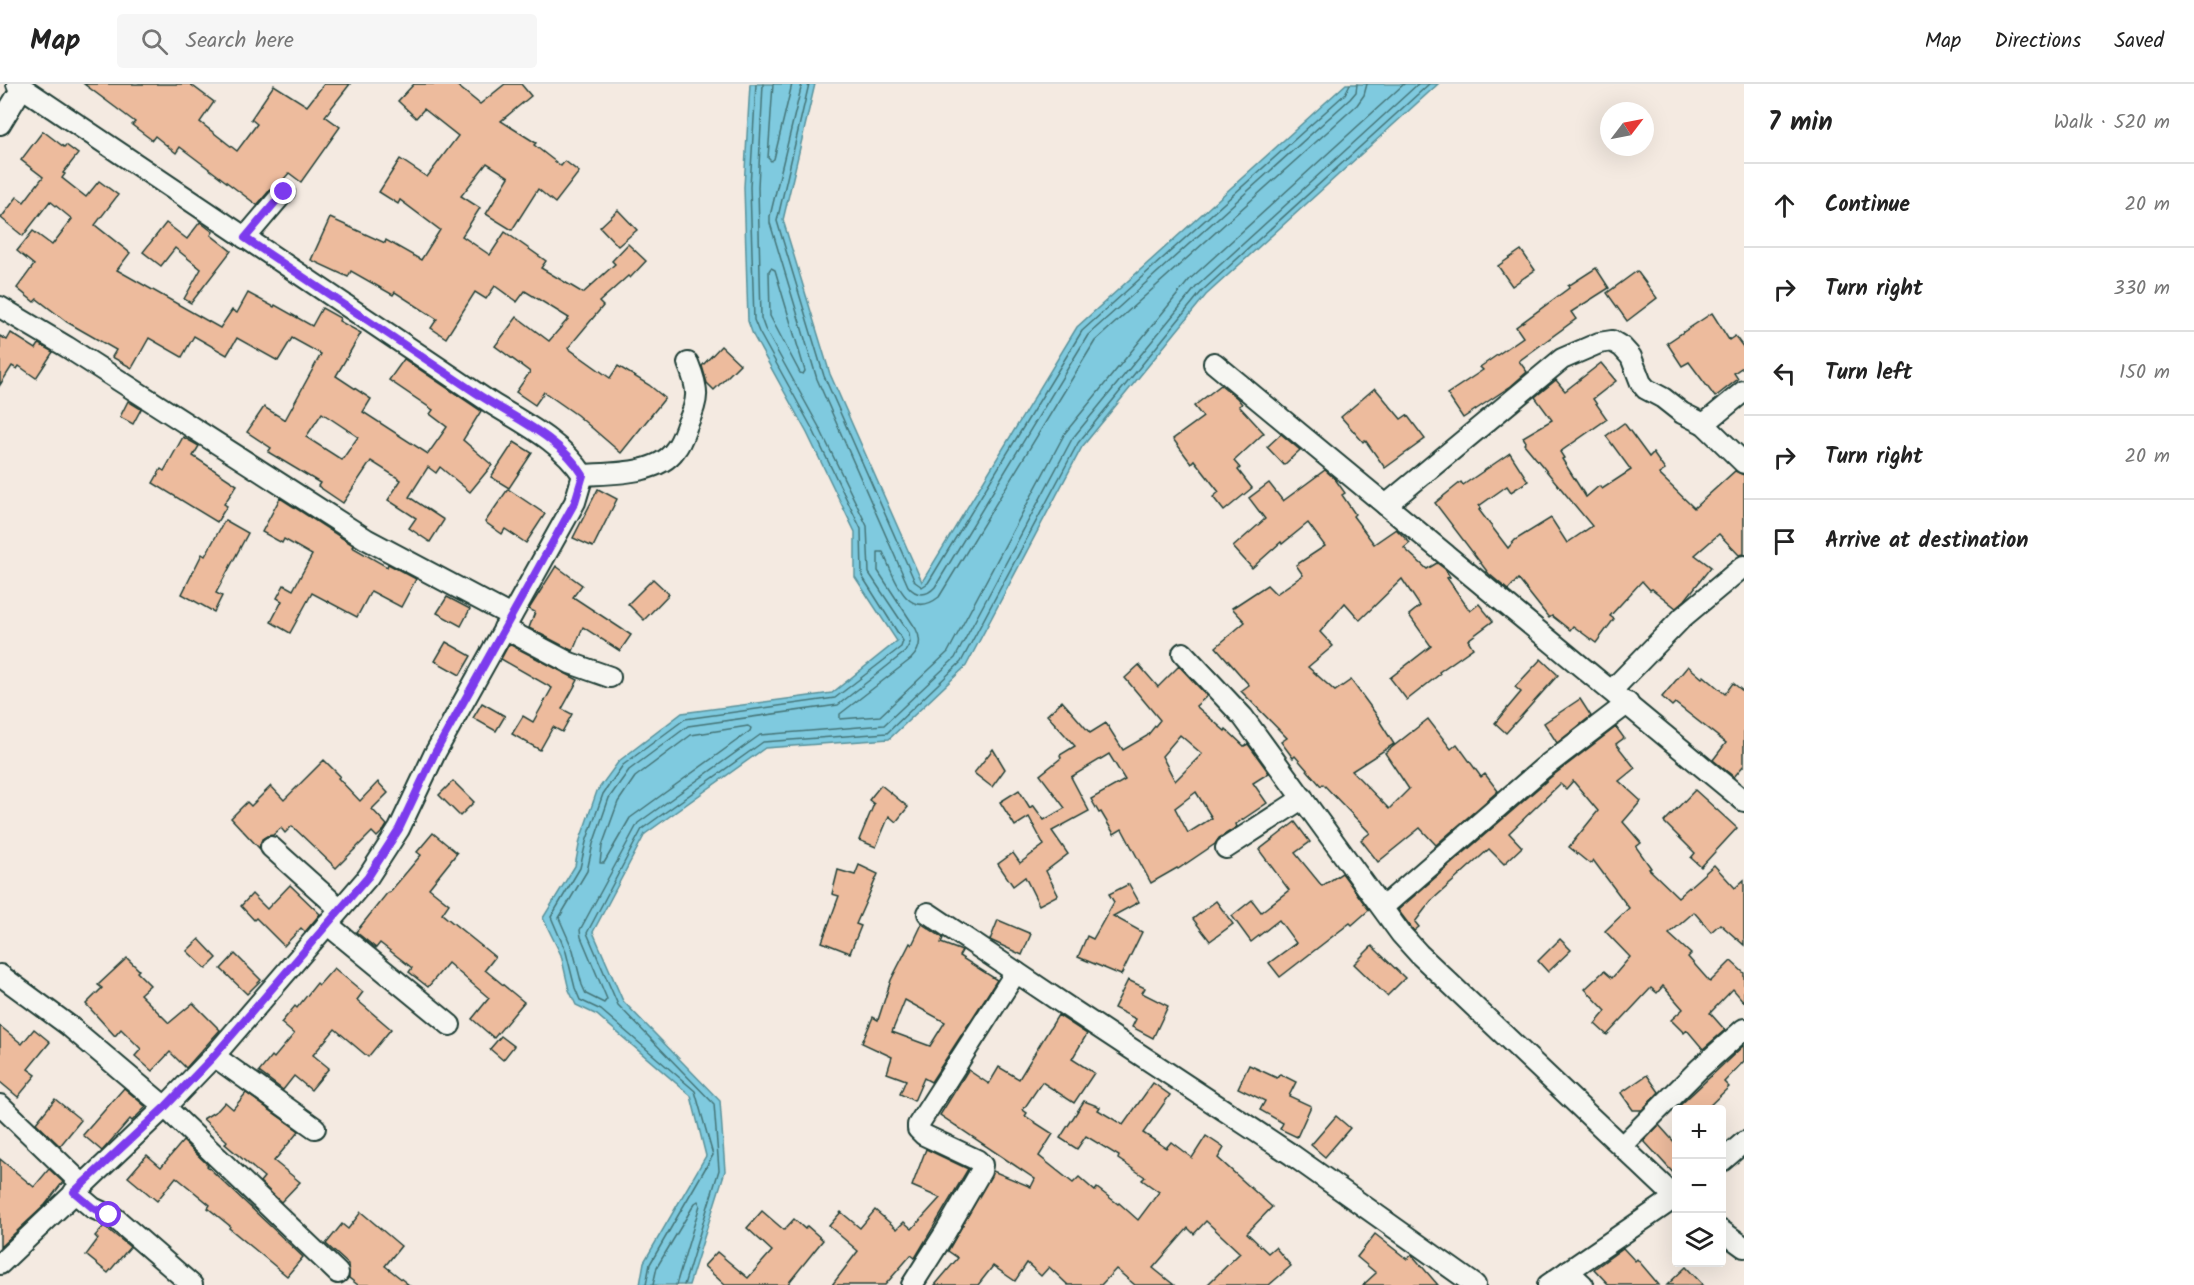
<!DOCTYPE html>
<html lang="en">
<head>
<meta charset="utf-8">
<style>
  :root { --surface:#fff; --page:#f6f6f6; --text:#222; --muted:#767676; --line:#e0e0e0 }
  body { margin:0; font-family:Kalam,sans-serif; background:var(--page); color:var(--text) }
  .controls { position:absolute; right:18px; bottom:18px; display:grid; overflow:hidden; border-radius:6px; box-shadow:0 6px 24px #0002 }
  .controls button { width:54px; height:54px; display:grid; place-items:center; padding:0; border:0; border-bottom:2px solid var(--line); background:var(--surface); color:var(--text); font:30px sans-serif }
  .compass { position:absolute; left:1600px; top:18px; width:54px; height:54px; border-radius:50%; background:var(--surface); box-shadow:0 6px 24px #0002; rotate:58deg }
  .stop { position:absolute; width:18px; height:18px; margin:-14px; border:4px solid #7c3aed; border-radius:50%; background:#fff }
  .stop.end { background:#7c3aed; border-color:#fff; box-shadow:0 2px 6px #0008 }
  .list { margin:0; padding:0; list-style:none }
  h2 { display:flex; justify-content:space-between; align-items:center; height:78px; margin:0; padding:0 24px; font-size:26px }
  h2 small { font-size:20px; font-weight:400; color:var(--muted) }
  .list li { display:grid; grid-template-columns:39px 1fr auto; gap:18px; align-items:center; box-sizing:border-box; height:84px; padding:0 24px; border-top:2px solid var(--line) }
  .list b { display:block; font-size:22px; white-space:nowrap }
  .list em { font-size:20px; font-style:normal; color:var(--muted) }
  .icon { flex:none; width:33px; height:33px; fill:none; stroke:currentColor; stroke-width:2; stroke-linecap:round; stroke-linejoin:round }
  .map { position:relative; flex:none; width:1744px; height:1201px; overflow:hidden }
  header { display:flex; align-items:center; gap:36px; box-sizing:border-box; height:84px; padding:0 30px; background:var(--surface); border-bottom:2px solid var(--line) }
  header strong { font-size:28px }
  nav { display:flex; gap:33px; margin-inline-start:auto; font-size:21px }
  .search { width:420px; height:54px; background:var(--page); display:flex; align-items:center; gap:15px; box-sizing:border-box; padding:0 21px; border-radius:6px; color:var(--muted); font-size:22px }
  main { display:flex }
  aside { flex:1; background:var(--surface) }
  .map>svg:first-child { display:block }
  .water { fill:#7fcadf; stroke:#59929b; stroke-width:1.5 }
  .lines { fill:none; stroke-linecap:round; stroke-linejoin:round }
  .shore { stroke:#457578; stroke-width:1.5 }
  .building { fill:#edbb9d; stroke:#1f3d34; stroke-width:1.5; fill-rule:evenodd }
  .minor-casing { stroke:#1f3d34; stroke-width:24 }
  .minor { stroke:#f6f6f2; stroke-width:20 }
  .route { stroke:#7c3aed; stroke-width:8 }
</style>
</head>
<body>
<header>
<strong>Map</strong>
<div class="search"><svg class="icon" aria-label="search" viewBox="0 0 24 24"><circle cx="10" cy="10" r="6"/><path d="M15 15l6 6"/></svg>Search here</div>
<nav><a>Map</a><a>Directions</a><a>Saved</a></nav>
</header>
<main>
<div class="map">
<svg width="1744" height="1201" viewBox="0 0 1744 1201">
  <rect width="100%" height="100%" fill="#f4eae1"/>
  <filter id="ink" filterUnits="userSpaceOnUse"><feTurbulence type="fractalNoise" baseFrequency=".0167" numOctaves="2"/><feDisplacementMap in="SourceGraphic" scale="12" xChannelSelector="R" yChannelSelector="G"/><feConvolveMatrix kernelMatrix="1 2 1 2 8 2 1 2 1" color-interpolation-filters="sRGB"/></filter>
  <g filter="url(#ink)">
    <polygon class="water" points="750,0 815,0 783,136 830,290 922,498 1077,243 1346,0 1438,0 1206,211 1082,363 966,582 889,655 765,664 645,750 593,848 623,917 720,1017 725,1087 689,1201 640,1201 644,1178 706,1072 691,1012 597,931 576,921 569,906 561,871 543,834 575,782 580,756 597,707 619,677 682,629 832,609 897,557 855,493 855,448 807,349 753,251 748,237 744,103"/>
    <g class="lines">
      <g class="shore">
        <polyline points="763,0 758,103 761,234 765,245 819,343 867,442 869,489 909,549 910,559 905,568 838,621 688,642 629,686 609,714 593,760 587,787 559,834 573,866 582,901 586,910 604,919 607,915 581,853 580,846 638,739 760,651 884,641 955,574 1072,355 1197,202 1418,0"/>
        <polyline points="773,0 768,74 771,77 774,75 792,0"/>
        <path d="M802 0 770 132V139L817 295 908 502C916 512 926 513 935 503L1088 251 1350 15 1356 8 1357 0"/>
        <polyline points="809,0 777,137 824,292 915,498 922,503 928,499 1082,247 1345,10 1350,0"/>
        <path d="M1367 0 1364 11 1357 21 1095 257 939 513C906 539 893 490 883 468H878V487L916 545C922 556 920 566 911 575L840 630V635L880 632 948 568 1065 349 1190 195 1404 0"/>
        <polygon points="771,184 775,186 805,287 803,290 800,289 770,232 769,187"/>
        <polygon points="748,642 751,644 750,647 630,734 604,779 600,779 602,762 618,718 635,693 691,651"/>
        <polyline points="646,1201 650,1180 713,1071 695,1007 601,926 580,916 575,904 566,868 551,833 580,784 586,758 603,710 623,681 685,635 835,614 901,563 903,557 862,492 861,445 813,346 759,248 754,236 750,103 756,0"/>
        <polyline points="653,1201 657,1183 695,1119 698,1117 700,1121 676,1201"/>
        <polyline points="684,1201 719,1086 714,1020 618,921 587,849 642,745 763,658 887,649 961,578 1078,359 1202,207 1429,0"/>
      </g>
    </g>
    <g class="building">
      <polygon points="84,0 190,0 214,18 200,38 237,67 257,40 251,35 274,1 307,22 324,0 350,0 325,32 340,43 301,98 289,89 283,96 275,100 257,121 180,63 176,69 155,52 152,56 132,41 135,38"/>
      <polygon points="414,0 455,0 480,20 505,0 521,0 531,12 501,37 536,59 534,61 561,82 565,77 579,88 555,119 538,105 512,146 486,130 509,93 487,79 461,112 480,124 462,152 490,171 505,148 546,177 541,184 583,209 615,180 612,177 628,160 646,177 630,194 628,192 599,218 603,222 568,264 610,294 618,282 649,301 665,314 621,369 577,331 544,308 535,321 516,308 530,288 495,262 517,233 549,257 569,234 525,207 517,218 495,202 486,215 475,208 446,254 431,244 437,235 395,208 393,211 351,187 348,193 311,176 330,134 385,159 386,156 421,176 440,146 400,116 398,120 379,108 400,75 427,93 458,52 424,25 416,34 398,17"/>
      <path d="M43 47 64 63 66 61 78 70 63 89 65 90 62 94 86 113 99 97 118 111 95 141 130 169 117 186 220 244 232 226 237 229 248 209 274 223 275 221 312 242 322 224 340 234 339 237 361 249 336 292 371 315 363 328 428 370 447 343 430 330 433 326 389 296 404 275 481 327 463 356 492 381 470 408 440 383 436 389 428 383 409 413 444 436 430 458 409 444 416 434 388 416 401 396 371 377 343 419 318 402 320 399 268 368 271 364 247 348 264 323 285 336 321 270 292 254 278 277 237 254 227 271 194 252 182 273 149 254 132 284 112 273 116 266 67 238 37 215 34 218 17 204 34 181 17 167 33 147 52 161 72 135 50 117 23 152 1 134 17 113 24 118 43 93 21 76ZM322 329 358 353 342 376 306 353Z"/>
      <polygon points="618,126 637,146 618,162 600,143"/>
      <polygon points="200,138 213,148 211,151 231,167 191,219 184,215 201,185 175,164 161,182 143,168 166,139 187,155"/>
      <polygon points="1521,166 1535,186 1512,202 1498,182"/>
      <polygon points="1596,184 1609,204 1571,228 1576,235 1519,277 1527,288 1511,302 1463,334 1447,310 1483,286 1480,283 1523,253 1516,243 1569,204 1568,202"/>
      <polygon points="1637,187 1657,214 1627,237 1607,209"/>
      <polygon points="1712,229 1729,256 1735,252 1744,264 1744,282 1734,289 1738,295 1715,313 1689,278 1682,282 1667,259"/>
      <polygon points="11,249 36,265 39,260 53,268 36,294 19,282 17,285 12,282 0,301 0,252 7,256"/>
      <polygon points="721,262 740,280 714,306 707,299 702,282"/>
      <polygon points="1601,279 1616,297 1593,315 1607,335 1560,368 1564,374 1562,375 1586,413 1599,402 1602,405 1631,386 1606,352 1624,339 1649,373 1653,369 1665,386 1659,390 1694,424 1735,387 1744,391 1744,470 1739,471 1719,450 1695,471 1711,483 1685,516 1676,524 1652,505 1650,506 1642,497 1610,532 1614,535 1596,559 1573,542 1570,546 1552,532 1549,534 1518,495 1508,506 1489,490 1435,419 1461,398 1463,401 1510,369 1528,397 1511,408 1507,402 1479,422 1481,425 1479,426 1508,464 1515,456 1551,434 1567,459 1592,442 1524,360 1526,358 1523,353 1552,336 1535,313 1556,296 1565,307"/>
      <polygon points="1221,301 1237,314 1242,320 1239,322 1264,349 1234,377 1240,384 1238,386 1252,404 1224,427 1213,413 1219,408 1194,376 1191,379 1173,355 1203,333 1194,322"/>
      <polygon points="1375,304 1401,335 1407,331 1425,355 1385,384 1365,356 1363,358 1341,333"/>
      <polygon points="128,317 141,325 133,340 120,333"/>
      <polygon points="1281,350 1300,366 1284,381 1267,363"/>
      <polygon points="183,353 199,362 193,372 237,401 224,420 227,422 217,438 153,399 161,385 164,387"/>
      <polygon points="514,358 532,369 509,404 491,393"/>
      <polygon points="1325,386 1335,395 1345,409 1342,411 1355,430 1353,432 1374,460 1396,445 1410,459 1404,464 1427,485 1437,479 1445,485 1450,493 1447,494 1470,527 1479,520 1493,537 1468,556 1473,564 1439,588 1440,590 1407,616 1390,594 1431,562 1409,531 1420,522 1402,495 1360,536 1345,519 1320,548 1333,562 1308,583 1335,607 1351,596 1381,637 1380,638 1394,660 1352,687 1389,725 1409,705 1385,669 1428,635 1451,665 1457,660 1481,693 1485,690 1498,707 1436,761 1420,744 1378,778 1361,756 1370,749 1323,700 1321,702 1295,672 1293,674 1281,658 1287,654 1241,607 1249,601 1216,563 1245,538 1232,524 1267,501 1276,510 1303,491 1296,481 1325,462 1308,439 1282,460 1281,458 1252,484 1233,463 1265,435 1249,414 1269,399 1283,417"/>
      <polygon points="508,405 545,430 526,459 505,445 502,450 485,438"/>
      <polygon points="598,405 617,415 593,463 573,454"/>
      <polygon points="280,414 353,461 352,463 387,483 388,480 416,495 401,523 371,507 357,533 312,509 290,549 271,538 282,517 277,514 284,501 293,506 312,471 284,455 282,459 262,448"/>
      <polygon points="225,436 248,449 216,509 222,512 214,528 182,510 202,470 205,472"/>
      <polygon points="556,482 582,501 573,513 631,551 620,567 583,543 573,567 529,544 535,528 529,525"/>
      <polygon points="653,495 669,510 644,536 628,520"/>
      <polygon points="447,513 470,525 461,542 437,529"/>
      <polygon points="446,558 471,572 460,591 435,577"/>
      <polygon points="509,560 578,596 562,625 572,630 562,648 553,643 540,666 512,650 523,632 533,638 552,604 501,575"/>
      <polygon points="1541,575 1558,591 1506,649 1495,639 1521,608 1515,603"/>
      <path d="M1139 581 1158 603 1179 582 1207 612 1196 622 1225 647 1226 645 1244 662 1248 660 1269 689 1253 699 1267 719 1236 740 1237 743 1219 754 1215 760 1178 785 1177 784 1151 799 1122 745 1114 750 1101 728 1099 729 1091 715 1125 696 1109 670 1071 693 1089 727 1052 747 1068 770 1046 787 1058 811 1039 821 1025 793 1013 802 998 780 1013 769 1020 779 1044 761 1029 733 1015 742 1000 718 1019 706 1030 724 1033 721 1044 736 1065 724 1040 691 1061 674 1060 671 1075 662 1047 631 1062 617 1090 649 1106 639 1123 666 1147 652 1160 636 1125 594ZM1180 651 1202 670 1175 697 1162 672ZM1196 708 1212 734 1188 749 1175 724Z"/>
      <polygon points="1688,582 1702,594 1704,592 1725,610 1733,599 1744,608 1744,681 1734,693 1713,676 1726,659 1675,619 1672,622 1662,613"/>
      <polygon points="1580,615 1591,632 1557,659 1544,639"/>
      <polygon points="482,619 505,632 496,647 473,634"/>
      <polygon points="1616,643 1624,654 1616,660 1635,684 1619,697 1641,717 1623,738 1641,759 1636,763 1651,784 1649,785 1678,813 1714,781 1735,804 1744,796 1744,861 1720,840 1711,848 1694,828 1669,850 1691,870 1688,873 1710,898 1731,877 1744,889 1744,918 1733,905 1710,929 1725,946 1703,965 1687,946 1684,949 1671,936 1683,925 1663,902 1657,909 1651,904 1607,951 1595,940 1606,927 1585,905 1604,887 1612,894 1630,873 1605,847 1629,824 1593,776 1590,780 1569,763 1598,727 1573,697 1566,705 1560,700 1509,749 1522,763 1504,780 1489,765 1431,817 1415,838 1419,843 1414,847 1398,826 1551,693"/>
      <polygon points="993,665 1005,685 992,703 974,689"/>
      <polygon points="324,676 340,692 338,694 360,717 378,698 388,709 372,725 387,741 384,746 377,753 372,748 336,784 292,742 285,749 281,744 273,751 267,752 262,755 259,764 231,734 247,718 251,722 271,702 284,716"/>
      <polygon points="453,697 474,718 460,732 439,711"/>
      <polygon points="881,701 908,723 896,738 889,732 876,763 859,756 874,720 869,716"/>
      <polygon points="1695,706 1737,744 1701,783 1691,774 1695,769 1664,738"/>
      <polygon points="1295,738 1310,758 1295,769 1322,802 1342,789 1369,826 1352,841 1350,839 1280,893 1269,879 1296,859 1279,836 1251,858 1232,832 1252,816 1261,828 1289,806 1259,766"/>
      <polygon points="433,749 457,769 429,804 449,820 442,830 495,873 485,886 524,918 494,954 472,935 489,914 448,879 428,903 409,888 412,884 380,859 376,864 356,848 388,808 389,809 421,771 417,768"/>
      <polygon points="859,781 878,790 856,840 861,842 850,869 822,858 839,812 832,810 838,786 855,791"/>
      <polygon points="1129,800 1139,818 1113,832 1142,848 1121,891 1078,873 1087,852 1093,855 1114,818 1109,810"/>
      <polygon points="290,801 320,830 305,848 301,844 284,862 256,834 254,836 241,822 252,810 267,825"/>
      <polygon points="1216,817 1233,840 1210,857 1193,835"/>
      <polygon points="998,836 1031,850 1022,871 990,856"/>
      <path d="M922 840 943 854 941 859 962 867 959 872 997 896 931 998 924 994 914 1017 900 1010 906 996 887 989 892 973 862 959 873 933 878 936 891 896 910 859 912 861ZM905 916 945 938 930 962 892 948Z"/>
      <polygon points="199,855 217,874 206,885 187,867"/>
      <polygon points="1560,855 1571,866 1548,888 1538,877"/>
      <polygon points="1372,862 1405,894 1387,912 1354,880"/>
      <polygon points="235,870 261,896 247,910 221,885"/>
      <polygon points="127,874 139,886 137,888 150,901 140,910 169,939 193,919 220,946 186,984 170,968 152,987 135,972 141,965 121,945 115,952 86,920 102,904 98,901"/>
      <polygon points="334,884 363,908 357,916 391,945 368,973 335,945 313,971 329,984 311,1006 294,992 283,1006 259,988 272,972 274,974 294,950 281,939 295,922 297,924 317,899 319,901"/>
      <polygon points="1128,896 1145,904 1142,909 1168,922 1153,954 1132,943 1136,935 1114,924"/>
      <polygon points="1058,931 1087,950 1072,975 1094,989 1074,1019 1042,998 1023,1026 1027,1029 1025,1032 1053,1050 1039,1072 1073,1099 1079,1093 1095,1107 1097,1104 1118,1120 1119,1119 1138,1136 1159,1108 1142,1096 1145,1093 1118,1075 1119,1072 1086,1052 1077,1065 1060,1054 1084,1017 1100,1023 1098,1026 1123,1041 1153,999 1170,1011 1143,1049 1166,1064 1171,1058 1192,1074 1206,1052 1224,1064 1218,1074 1272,1123 1247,1149 1268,1169 1275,1163 1291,1182 1269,1201 1207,1201 1240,1169 1206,1137 1194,1150 1188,1144 1153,1184 1174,1201 1135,1201 1116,1185 1101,1201 1068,1201 1049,1183 1041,1192 1027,1179 1015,1197 993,1182 978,1201 935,1201 958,1174 948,1167 993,1087 1031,1103 1035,1095 940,1031 968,986 989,1000 999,983 1019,995"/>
      <polygon points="0,942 22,960 34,945 50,958 28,985 36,991 18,1013 0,998"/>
      <polygon points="501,952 514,962 503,976 490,965"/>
      <polygon points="1744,961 1744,977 1724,998 1729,1003 1705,1026 1675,1026"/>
      <polygon points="1249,981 1277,994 1280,990 1296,998 1289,1012 1311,1022 1297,1053 1280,1045 1283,1039 1260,1026 1265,1017 1238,1004"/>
      <polygon points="1647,991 1659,1008 1642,1026 1633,1026 1621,1009"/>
      <polygon points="124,1004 146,1023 132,1037 130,1035 102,1067 83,1051"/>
      <polygon points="246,1009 299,1047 274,1077 300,1098 281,1118 260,1098 264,1093 225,1060 227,1057 203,1035 218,1026 225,1018 233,1025"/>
      <polygon points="55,1015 81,1036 60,1062 36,1039"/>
      <polygon points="1336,1032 1350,1044 1325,1073 1311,1061"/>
      <polygon points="1659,1041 1677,1061 1677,1093 1644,1057"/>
      <polygon points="183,1057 208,1081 207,1082 303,1173 287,1192 229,1144 230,1142 208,1124 210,1121 176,1093 157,1117 128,1093 147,1071 161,1083"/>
      <polygon points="926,1065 968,1085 915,1174 911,1171 885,1201 832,1201 858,1167 829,1142 841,1128 860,1144 875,1126 897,1145 904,1138 912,1145 940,1114 912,1102"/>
      <polygon points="0,1075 34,1103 49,1085 63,1098 45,1121 0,1163"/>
      <polygon points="762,1127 784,1146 794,1135 805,1145 807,1142 823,1156 787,1201 725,1201 704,1182 717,1168 748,1194 772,1167 747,1144"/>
      <polygon points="361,1128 401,1162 385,1182 409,1201 358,1201 349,1194 348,1180 326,1160 342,1140 348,1145"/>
      <polygon points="104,1142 130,1163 108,1189 86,1171 98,1155 95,1152"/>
      <polygon points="1375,1150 1407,1175 1412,1171 1438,1201 1363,1201 1376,1189 1357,1173"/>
      <polygon points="1623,1164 1635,1177 1637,1175 1659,1201 1609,1201 1594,1185"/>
      <polygon points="1686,1183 1703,1201 1667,1201"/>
    </g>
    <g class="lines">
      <g class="minor-casing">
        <g id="minor">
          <polyline points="0,40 22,4"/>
          <polyline points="245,154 284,108"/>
          <polyline points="0,223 67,263 366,455 511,532"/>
          <polyline points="1214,279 1744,717"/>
          <polyline points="1704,340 1744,307"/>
          <path d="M583 391C610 389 658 391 675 366 681 359 684 349 687 341 699 315 699 306 688 279"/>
          <polyline points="1386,421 1562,275 1599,259 1612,257 1622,263 1631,273 1641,299 1646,305 1663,314 1682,329 1704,340 1744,379"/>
          <polyline points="504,544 570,579 610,593"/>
          <polyline points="1183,569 1243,633 1401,850 1419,870 1676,1114"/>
          <polyline points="1612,606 1683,533 1744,482"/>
          <polyline points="271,763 340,825"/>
          <polyline points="1226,764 1303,714"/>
          <polyline points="1383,823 1543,684 1628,619"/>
          <polyline points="928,829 1074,927 1292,1071 1475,1201"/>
          <polyline points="327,840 450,941"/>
          <polyline points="0,891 68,941 165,1023 338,1189"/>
          <polyline points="214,972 315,1044"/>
          <polyline points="0,1021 82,1100"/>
          <polyline points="1622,1062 1699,985 1744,945"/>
          <polyline points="1722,1077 1744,1058"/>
          <polyline points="74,1108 93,1124 115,1134 192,1201"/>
          <polyline points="1722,1147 1744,1163"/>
          <path d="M0 1180 165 1023 214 972 368 793 399 745 435 669 575 418 583 391C562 358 523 339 491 319L17 0"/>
          <polyline points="1568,1187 1583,1201"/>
          <polyline points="912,1201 945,1149 981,1087 982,1081 977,1076 924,1051 918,1045 918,1041 1016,888"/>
          <polyline points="1548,1201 1676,1113"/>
        </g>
      </g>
      <use href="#minor" class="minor"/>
    </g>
  </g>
  <g class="lines" filter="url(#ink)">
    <path class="route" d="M109 1131 93 1124 74 1108 165 1023 214 972 368 793 399 745 435 669 575 418 583 391C560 353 512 333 476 309 399 257 322 206 245 154L284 108"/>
  </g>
</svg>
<div class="controls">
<button>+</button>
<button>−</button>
<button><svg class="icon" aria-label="layers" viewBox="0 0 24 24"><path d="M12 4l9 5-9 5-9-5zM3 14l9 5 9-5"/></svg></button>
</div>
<svg class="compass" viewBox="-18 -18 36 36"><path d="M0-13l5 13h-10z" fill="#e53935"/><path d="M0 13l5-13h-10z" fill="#767676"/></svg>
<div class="stop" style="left:109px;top:1131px"></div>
<div class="stop end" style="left:284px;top:108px"></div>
</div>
<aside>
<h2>7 min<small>Walk · 520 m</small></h2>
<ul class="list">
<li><svg class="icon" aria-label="ahead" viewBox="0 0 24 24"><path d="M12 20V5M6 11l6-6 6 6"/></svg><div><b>Continue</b></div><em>20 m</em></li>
<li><svg class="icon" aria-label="right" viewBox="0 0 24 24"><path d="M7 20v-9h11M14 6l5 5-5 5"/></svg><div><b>Turn right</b></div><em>330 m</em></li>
<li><svg class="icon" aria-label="left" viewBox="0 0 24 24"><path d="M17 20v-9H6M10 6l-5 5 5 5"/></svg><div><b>Turn left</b></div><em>150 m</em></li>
<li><svg class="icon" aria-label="right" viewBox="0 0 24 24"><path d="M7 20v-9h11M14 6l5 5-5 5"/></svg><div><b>Turn right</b></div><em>20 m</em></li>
<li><svg class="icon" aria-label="arrive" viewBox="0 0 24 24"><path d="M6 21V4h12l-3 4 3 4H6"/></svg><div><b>Arrive at destination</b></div></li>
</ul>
</aside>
</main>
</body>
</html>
